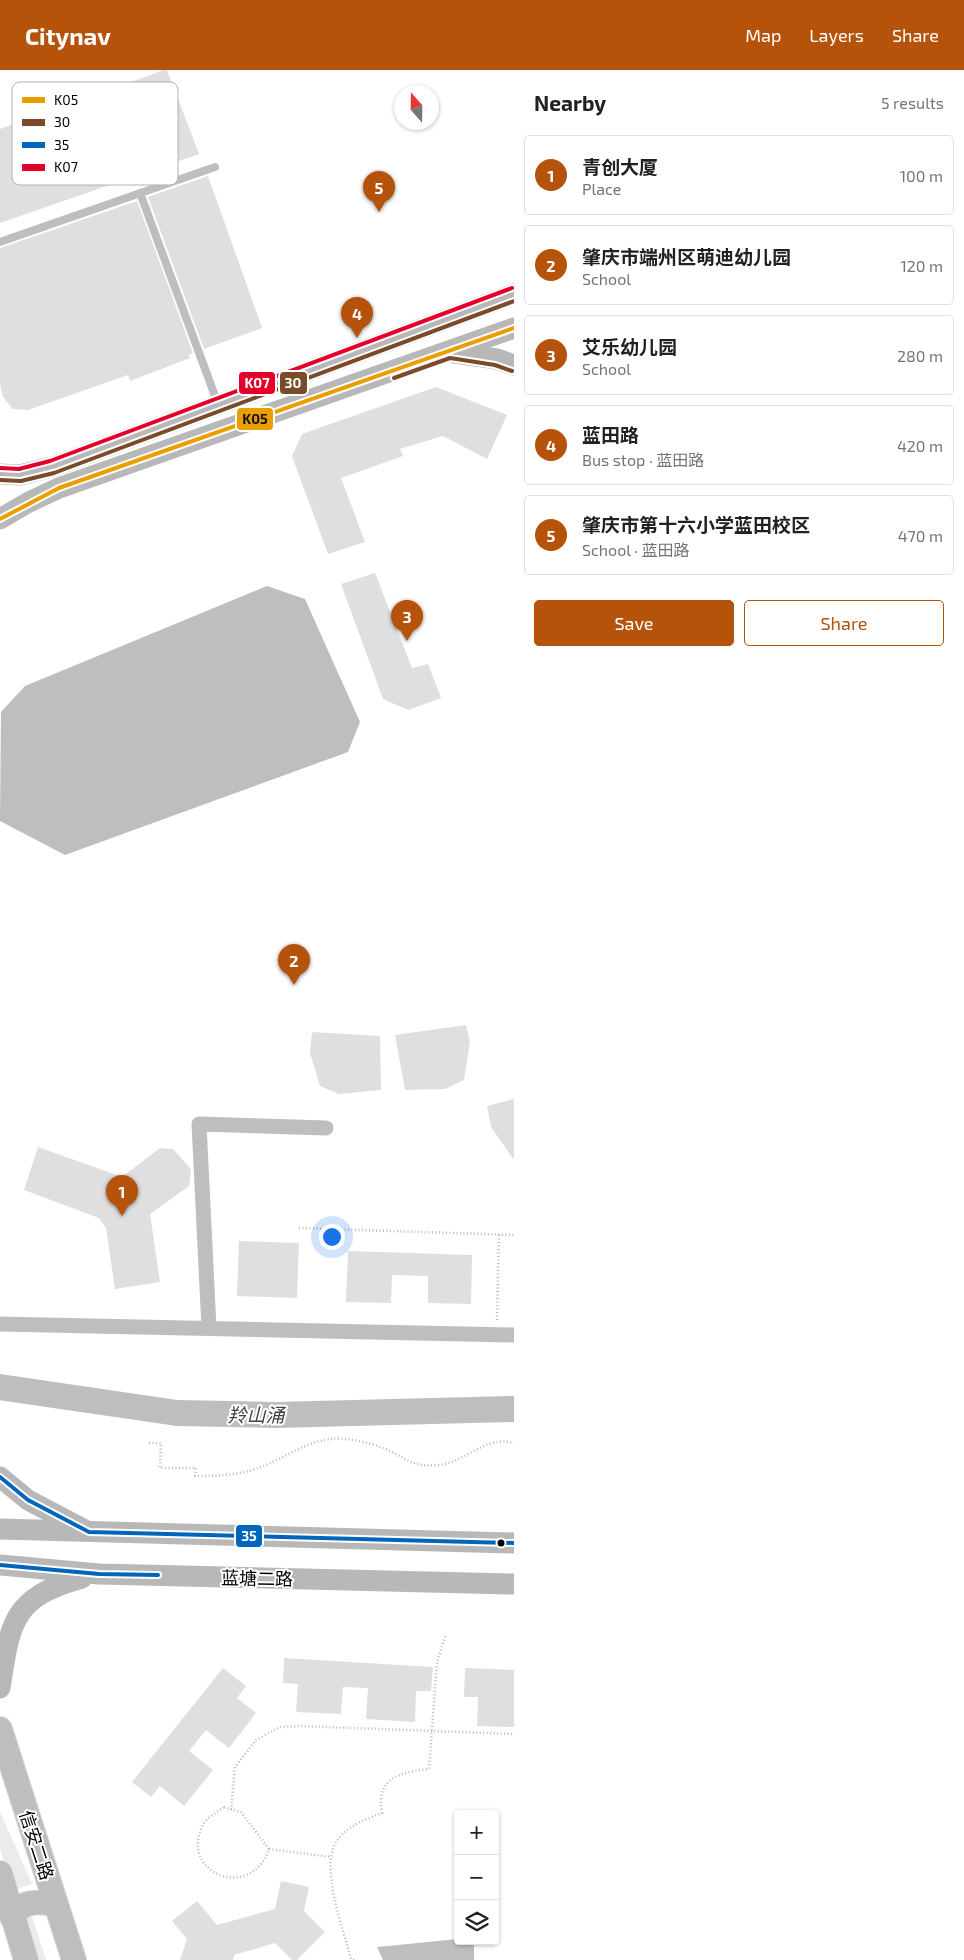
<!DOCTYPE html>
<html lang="en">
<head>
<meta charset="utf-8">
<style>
  :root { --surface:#fff; --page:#f6f6f6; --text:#202124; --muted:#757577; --line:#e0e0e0; --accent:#b45309 }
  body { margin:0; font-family:"Exo 2","Noto Sans SC",sans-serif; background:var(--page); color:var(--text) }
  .controls { position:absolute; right:15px; bottom:15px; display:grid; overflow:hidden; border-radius:5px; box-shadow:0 1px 4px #0004 }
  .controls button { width:45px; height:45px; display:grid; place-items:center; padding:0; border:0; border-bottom:1px solid var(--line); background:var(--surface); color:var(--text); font:25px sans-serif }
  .compass { position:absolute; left:394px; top:15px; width:45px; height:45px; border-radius:50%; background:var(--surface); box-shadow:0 1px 4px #0004; rotate:340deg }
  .you { position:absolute; left:331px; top:1166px; width:18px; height:18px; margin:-12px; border:4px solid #fff; border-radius:50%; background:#1a73e8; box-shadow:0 0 0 8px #1a73e833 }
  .badge { display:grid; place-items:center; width:32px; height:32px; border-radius:50%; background:var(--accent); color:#fff; font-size:16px; font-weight:700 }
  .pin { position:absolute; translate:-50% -41px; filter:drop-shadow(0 1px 2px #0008) }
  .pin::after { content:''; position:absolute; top:26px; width:18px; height:15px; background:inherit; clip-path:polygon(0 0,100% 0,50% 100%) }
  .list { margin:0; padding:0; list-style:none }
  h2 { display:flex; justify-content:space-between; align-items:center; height:65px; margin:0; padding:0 20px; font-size:21px }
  h2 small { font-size:16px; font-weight:400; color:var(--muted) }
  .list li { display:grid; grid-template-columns:32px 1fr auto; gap:15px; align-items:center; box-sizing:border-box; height:80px; margin:0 10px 10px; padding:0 10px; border:1px solid var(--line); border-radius:5px }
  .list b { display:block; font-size:19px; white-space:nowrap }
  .list p { margin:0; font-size:16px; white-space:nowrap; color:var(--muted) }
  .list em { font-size:16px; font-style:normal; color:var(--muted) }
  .actions { display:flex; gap:10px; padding:15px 20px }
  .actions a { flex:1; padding:11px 0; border:1px solid var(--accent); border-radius:5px; text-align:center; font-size:18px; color:var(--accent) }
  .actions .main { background:var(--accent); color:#fff }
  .icon { flex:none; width:28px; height:28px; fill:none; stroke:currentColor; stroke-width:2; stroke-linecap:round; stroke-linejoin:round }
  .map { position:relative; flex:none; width:514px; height:1890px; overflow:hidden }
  header { display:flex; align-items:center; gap:30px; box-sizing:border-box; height:70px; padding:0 25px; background:var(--accent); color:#fff }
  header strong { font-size:24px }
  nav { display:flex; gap:28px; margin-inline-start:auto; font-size:18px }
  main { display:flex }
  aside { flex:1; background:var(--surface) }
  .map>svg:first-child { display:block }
  .green { fill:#ebebeb }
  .water { fill:#bebebe }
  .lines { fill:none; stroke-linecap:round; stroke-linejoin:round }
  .river { stroke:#bebebe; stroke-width:26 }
  .building { fill:#dfdfdf }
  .primary-casing { stroke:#dbdbdb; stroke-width:26 }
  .path { stroke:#b9b9b9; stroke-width:2.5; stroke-dasharray:1 2.5; stroke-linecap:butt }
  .service { stroke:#bebebe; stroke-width:8 }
  .minor { stroke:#bebebe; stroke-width:15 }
  .secondary { stroke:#b8b8b8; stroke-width:21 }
  .primary { stroke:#bebebe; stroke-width:24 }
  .bus-1-casing { stroke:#fff; stroke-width:8 }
  .bus-2-casing { stroke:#fff; stroke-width:8 }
  .bus-3-casing { stroke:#fff; stroke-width:8 }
  .bus-4-casing { stroke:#fff; stroke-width:8 }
  .bus-1 { stroke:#eb9e00; stroke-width:4 }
  .bus-2 { stroke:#7a4b2a; stroke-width:4 }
  .bus-3 { stroke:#0065bd; stroke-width:4 }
  .bus-4 { stroke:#e4002b; stroke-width:4 }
  .bus-dot { fill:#000; stroke:#fff; stroke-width:2 }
  .labels { text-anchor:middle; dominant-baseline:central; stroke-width:4; stroke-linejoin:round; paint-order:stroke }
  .street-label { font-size:18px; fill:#000; stroke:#fff }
  .water-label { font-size:19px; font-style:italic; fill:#434343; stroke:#fff }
  .key { fill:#fff; stroke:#b2b2b2; stroke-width:1 }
  .key-label { font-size:14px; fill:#000 }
  .line-badge { stroke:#fff; stroke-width:2 }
  .badge-label { font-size:14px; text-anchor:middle; font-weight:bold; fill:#fff }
  .pale-badge-label { font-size:14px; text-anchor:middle; font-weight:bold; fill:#111 }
</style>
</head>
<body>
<header>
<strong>Citynav</strong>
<nav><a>Map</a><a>Layers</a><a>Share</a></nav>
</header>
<main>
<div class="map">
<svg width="514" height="1890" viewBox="0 0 514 1890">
  <rect width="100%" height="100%" fill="#fff"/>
  <g class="green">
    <polygon points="0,1742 32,1814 12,1820 0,1779"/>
    <polygon points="32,1846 46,1890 33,1890 20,1850"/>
  </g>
  <g class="water">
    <polygon points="267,516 305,529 360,652 348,682 65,785 0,751 1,642 25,616"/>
    <polygon points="458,1869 458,1871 474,1871 474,1890 383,1890 377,1877"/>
  </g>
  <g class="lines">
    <polyline class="river" points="0,1317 177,1343 276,1345 514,1339"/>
  </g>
  <g class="building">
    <polygon points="164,0 167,0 199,84 0,153 0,59"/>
    <polygon points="208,106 262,258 204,279 148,127"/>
    <polygon points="137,131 193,283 189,285 190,288 130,311 128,305 28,340 13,339 3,327 0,314 0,178"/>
    <polygon points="436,317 507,345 487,389 443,366 400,379 403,386 341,408 365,472 328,484 292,386 302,364"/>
    <polygon points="375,503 412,598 428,594 441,628 408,640 383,629 341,514"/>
    <polygon points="466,955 470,972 464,1010 445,1019 405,1020 395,965"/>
    <polygon points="312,962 380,966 381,1020 339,1024 320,1016 310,983"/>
    <polygon points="514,1029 514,1090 491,1057 487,1036"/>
    <polygon points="38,1077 122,1107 160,1078 173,1079 191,1099 189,1116 150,1144 160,1212 115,1219 106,1158 99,1148 24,1120"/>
    <polygon points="239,1171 299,1173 297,1228 237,1226"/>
    <polygon points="348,1181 472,1185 471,1234 428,1233 428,1206 392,1205 391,1233 346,1232"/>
    <polygon points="284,1588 433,1597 431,1621 416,1621 415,1652 366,1649 368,1618 343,1617 341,1644 296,1642 298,1614 283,1613"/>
    <polygon points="223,1598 246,1616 237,1628 256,1643 229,1678 206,1660 189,1681 213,1700 184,1736 160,1716 151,1727 132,1712"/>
    <polygon points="465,1598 514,1600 514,1657 477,1656 478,1627 464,1627"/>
    <polygon points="281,1811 309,1817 304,1841 325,1862 297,1890 292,1890 275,1873 234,1885 233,1890 180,1890 187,1869 172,1851 197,1831 217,1855 275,1839"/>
  </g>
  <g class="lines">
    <g class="primary-casing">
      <g id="primary">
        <polyline points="0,1659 74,1890"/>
        <polyline points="0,1803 26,1890"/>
        <path d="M12 1847C23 1829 38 1832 56 1834"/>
      </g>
    </g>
    <g class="path">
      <polyline points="299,1158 514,1165"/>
      <polyline points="497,1250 499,1164"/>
      <path d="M149 1373H161L160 1398H196L195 1406C220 1406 244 1405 266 1395 287 1386 307 1372 330 1369 345 1367 368 1372 383 1378 406 1387 410 1398 439 1395 467 1392 484 1365 514 1373"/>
      <path d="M224 1737 241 1742 269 1779C250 1833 178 1802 203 1755 206 1748 218 1742 224 1737Z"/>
      <polyline points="231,1740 235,1697 256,1670 280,1657 299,1656 514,1664"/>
      <polyline points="269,1779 331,1787"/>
      <path d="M354 1890 351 1889C344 1861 317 1792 339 1768 350 1755 366 1749 382 1743 375 1708 400 1702 429 1699L437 1592 446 1564"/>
    </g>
    <g class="service">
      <polyline points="140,123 218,334"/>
      <polyline points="0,172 215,97"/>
    </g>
    <g class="minor">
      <polyline points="0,1254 514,1265"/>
      <polyline points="209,1258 199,1054 326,1058"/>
    </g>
    <g class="secondary">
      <polyline points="454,283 497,289 514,295"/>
      <polyline points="0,404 20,405 52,397 514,224"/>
      <polyline points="0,449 29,432 59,418 514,258"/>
      <polyline points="0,1407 28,1430 85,1460"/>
      <polyline points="0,1459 514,1473"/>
      <polyline points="0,1495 99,1504 514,1514"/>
      <path d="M0 1618C10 1553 12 1527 82 1508"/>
    </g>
    <use href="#primary" class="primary"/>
    <g class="bus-1-casing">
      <polyline id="bus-1" points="0,449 59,418 514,258"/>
    </g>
    <g class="bus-2-casing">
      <g id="bus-2">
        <polyline points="394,308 450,288 495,295 512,301"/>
        <polyline points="0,410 21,411 54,403 514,231"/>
      </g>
    </g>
    <g class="bus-3-casing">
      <g id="bus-3">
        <polyline points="0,1407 28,1430 89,1462 514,1473"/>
        <polyline points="0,1495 99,1504 158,1505"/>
      </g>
    </g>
    <g class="bus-4-casing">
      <polyline id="bus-4" points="0,398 19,399 50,391 512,218"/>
    </g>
    <use href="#bus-1" class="bus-1"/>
    <use href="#bus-2" class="bus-2"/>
    <use href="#bus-3" class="bus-3"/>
    <use href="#bus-4" class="bus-4"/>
  </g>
  <circle class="bus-dot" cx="501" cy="1473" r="4.5"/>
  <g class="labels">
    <g class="street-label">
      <text transform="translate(257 1508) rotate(1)">蓝塘二路</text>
      <text transform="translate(37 1775) rotate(72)">信安二路</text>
    </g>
    <g class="water-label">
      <text x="256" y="1344">羚山涌</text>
    </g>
  </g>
  <rect x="12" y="12" width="166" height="103" rx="8" class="key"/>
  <rect x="22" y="27" width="23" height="6" fill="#eb9e00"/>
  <rect x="22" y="49" width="23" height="7" fill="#7a4b2a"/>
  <rect x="22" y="72" width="23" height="6" fill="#0065bd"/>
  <rect x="22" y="94" width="23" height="7" fill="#e4002b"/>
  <g class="key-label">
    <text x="54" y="35">K05</text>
    <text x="54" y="57">30</text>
    <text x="54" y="80">35</text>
    <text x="54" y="102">K07</text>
  </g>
  <g class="line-badge">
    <rect x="238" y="301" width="38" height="24" rx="5" fill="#e4002b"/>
    <rect x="279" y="301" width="29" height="24" rx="5" fill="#7a4b2a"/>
    <rect x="236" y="337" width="38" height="24" rx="5" fill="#eb9e00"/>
    <rect x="235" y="1454" width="28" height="24" rx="5" fill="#0065bd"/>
  </g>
  <g class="badge-label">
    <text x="257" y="318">K07</text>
    <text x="293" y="318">30</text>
    <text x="249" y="1471">35</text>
  </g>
  <g class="pale-badge-label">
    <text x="255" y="354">K05</text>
  </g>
</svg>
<div class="controls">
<button>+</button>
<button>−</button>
<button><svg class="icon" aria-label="layers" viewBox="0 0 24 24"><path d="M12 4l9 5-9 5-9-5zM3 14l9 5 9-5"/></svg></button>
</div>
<svg class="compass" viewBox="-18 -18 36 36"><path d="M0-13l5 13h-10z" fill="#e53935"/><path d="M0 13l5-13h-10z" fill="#757577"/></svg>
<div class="you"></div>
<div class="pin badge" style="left:122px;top:1146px">1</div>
<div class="pin badge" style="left:294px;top:915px">2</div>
<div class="pin badge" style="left:407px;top:571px">3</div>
<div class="pin badge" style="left:357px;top:268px">4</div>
<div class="pin badge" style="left:379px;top:142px">5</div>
</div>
<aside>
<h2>Nearby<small>5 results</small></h2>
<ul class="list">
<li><span class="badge">1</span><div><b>青创大厦</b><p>Place</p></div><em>100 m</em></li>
<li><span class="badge">2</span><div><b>肇庆市端州区萌迪幼儿园</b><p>School</p></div><em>120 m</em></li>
<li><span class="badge">3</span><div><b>艾乐幼儿园</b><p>School</p></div><em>280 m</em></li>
<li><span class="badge">4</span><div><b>蓝田路</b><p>Bus stop · 蓝田路</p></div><em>420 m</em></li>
<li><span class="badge">5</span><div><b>肇庆市第十六小学蓝田校区</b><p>School · 蓝田路</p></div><em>470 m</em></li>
</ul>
<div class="actions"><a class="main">Save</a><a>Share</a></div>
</aside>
</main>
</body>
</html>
